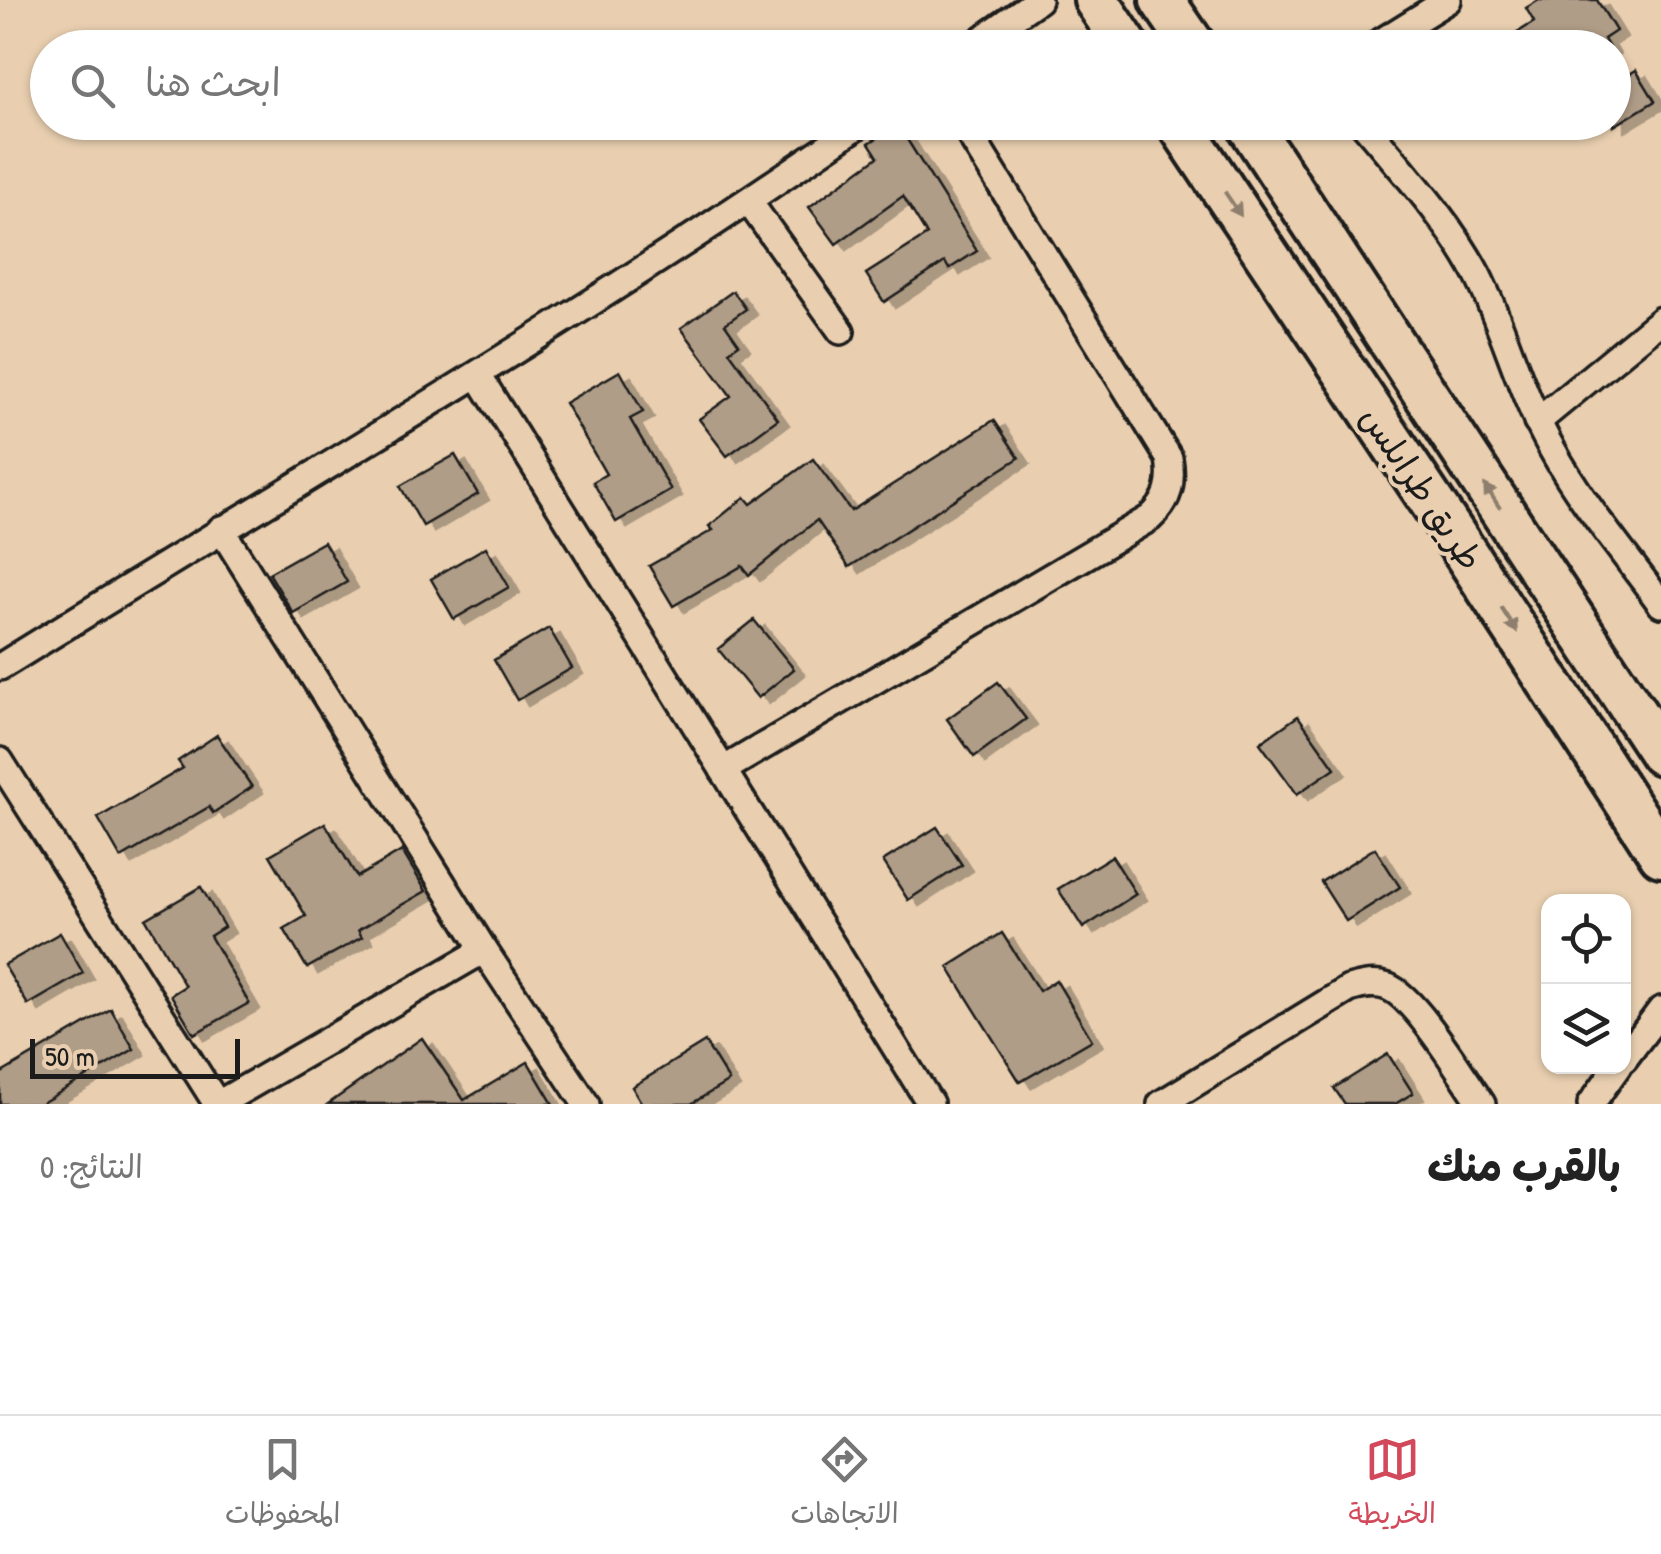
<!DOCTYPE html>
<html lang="ar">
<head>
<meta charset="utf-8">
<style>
  :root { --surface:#fff; --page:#f6f6f6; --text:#222; --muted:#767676; --line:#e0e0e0; --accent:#d1495b }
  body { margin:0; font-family:"Patrick Hand","Playpen Sans Arabic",sans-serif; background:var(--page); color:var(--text); direction:rtl }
  .controls { position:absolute; right:30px; bottom:30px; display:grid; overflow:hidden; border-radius:20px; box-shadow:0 2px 8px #0004 }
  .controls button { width:90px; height:90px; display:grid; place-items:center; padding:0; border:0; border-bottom:2px solid var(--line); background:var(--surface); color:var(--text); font:50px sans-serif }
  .scale { position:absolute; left:30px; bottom:25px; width:210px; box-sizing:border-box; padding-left:10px; border:5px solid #1c1c1c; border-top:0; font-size:28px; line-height:35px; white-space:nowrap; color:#1c1c1c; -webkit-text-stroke:8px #e9cfb0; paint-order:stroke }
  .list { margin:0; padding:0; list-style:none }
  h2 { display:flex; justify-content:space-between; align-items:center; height:130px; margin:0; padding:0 40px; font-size:42px }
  h2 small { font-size:32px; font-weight:400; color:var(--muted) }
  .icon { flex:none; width:55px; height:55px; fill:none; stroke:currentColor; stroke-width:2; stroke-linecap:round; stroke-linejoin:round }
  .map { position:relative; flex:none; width:1661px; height:1104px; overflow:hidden; direction:ltr }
  .search { position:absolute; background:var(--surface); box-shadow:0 2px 8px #0004; left:30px; right:30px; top:30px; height:110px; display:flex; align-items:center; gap:25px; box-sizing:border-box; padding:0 35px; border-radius:55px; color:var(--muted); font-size:38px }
  .sheet { height:310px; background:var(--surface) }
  nav { display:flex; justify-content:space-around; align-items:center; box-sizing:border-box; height:140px; border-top:2px solid var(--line); background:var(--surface); font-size:28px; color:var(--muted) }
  nav a { display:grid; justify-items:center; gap:5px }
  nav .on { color:var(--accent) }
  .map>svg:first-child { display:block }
  .building { fill:#b09d87; stroke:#1c1c1c; stroke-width:2.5; filter:url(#shadow) }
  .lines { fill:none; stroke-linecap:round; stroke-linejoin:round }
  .minor-casing { stroke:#1c1c1c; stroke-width:32 }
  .trunk-casing { stroke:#1c1c1c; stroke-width:50 }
  .minor { stroke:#e9cfb0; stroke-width:25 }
  .trunk { stroke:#e9cfb0; stroke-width:42 }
  .oneway { fill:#8d7e6d }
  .labels { text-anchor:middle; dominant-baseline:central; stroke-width:8; stroke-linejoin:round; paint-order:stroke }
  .street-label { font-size:35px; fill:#1c1c1c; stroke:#e9cfb0 }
</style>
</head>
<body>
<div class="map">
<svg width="1661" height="1104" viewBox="0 0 1661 1104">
  <defs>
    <filter id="shadow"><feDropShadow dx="11" dy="6" stdDeviation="0" flood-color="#0004"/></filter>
  </defs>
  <rect width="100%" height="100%" fill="#e9cfb0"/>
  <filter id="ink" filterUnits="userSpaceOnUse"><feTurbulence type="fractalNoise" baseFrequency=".01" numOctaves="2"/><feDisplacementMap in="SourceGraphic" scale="20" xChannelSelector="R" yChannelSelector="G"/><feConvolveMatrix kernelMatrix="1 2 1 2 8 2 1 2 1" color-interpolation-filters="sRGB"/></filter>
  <g filter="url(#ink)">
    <g class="building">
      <polygon points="1539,0 1597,0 1616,31 1604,39 1609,48 1493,48 1534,22 1526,8"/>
      <polygon points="1636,70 1655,101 1614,126 1614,84"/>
      <polygon points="898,125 977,251 949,269 945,262 884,302 866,274 927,235 903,196 836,244 809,207 878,157 869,143"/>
      <polygon points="733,291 746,309 725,324 739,344 729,351 778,419 727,456 699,419 731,396 681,328"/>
      <polygon points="620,371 643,412 630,419 671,490 616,522 593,482 606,474 565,403"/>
      <polygon points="994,420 1019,458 849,567 817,520 749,575 742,566 673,606 649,566 713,530 709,526 745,497 751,504 813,459 851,511"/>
      <polygon points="455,455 478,494 423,526 400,486"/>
      <polygon points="324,542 347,582 293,613 269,573"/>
      <polygon points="486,547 509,587 454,619 431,579"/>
      <polygon points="754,620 794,669 758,698 718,649"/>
      <polygon points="549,628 572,668 517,700 494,660"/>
      <polygon points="998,682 1026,719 974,757 947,719"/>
      <polygon points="1298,716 1335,768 1297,794 1260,743"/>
      <polygon points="217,735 252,787 213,813 209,807 121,858 98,818 183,768 178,761"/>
      <polygon points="325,823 357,877 402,851 426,891 358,930 362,937 307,968 284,929 306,916 270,855"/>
      <polygon points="937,827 962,865 908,900 883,861"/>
      <polygon points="1375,848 1400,887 1346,921 1321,882"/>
      <polygon points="1112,856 1136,894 1083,928 1058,889"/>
      <polygon points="201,887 224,927 210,936 249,1003 194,1034 171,995 185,986 146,919"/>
      <polygon points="60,933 83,973 28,1005 4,965"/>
      <polygon points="1002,933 1039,991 1056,980 1092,1040 1020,1082 948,967"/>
      <polygon points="111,1009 134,1049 40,1104 0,1104 0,1074"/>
      <polygon points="422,1038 464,1100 528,1062 553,1104 328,1104"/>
      <polygon points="705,1042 729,1081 691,1104 642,1104 632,1087"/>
      <polygon points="1388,1054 1413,1093 1395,1104 1345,1104 1334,1088"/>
    </g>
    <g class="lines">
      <g class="minor-casing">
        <g id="minor">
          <polyline points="970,48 1038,0"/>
          <polyline points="1371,48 1448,0"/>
          <path d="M1362 122C1403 171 1447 218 1477 274 1506 331 1520 393 1552 449 1582 504 1625 554 1661 604"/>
          <polyline points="749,202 841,331"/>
          <polyline points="478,375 930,1103"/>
          <polyline points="1537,422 1661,320"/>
          <polyline points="221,529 484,950 586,1104"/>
          <path d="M0 667C289 487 584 317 863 122"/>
          <polyline points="0,761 217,1104"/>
          <path d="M723 770 1150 518C1169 501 1173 483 1169 458L962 122"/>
          <polyline points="1624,1059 1661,1010"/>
          <polyline points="218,1104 484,950"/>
          <path d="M1161 1104 1349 989C1362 985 1375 982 1388 987 1416 998 1463 1077 1482 1104"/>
          <polyline points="1591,1104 1618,1066"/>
        </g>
      </g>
      <g class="trunk-casing">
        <g id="trunk">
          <polyline points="1096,0 1128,48"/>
          <polyline points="1162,0 1195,48"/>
          <polyline points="1178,122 1451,531 1661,855"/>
          <polyline points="1247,122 1661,753"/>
        </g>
      </g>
      <use href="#minor" class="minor"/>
      <use href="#trunk" class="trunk"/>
    </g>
    <defs><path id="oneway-solid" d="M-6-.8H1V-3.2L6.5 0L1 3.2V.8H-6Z" transform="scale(2.5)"/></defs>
    <g class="oneway">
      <use href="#oneway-solid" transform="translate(1233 204) rotate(56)"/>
      <use href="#oneway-solid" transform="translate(1492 496) rotate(-123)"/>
      <use href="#oneway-solid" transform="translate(1509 620) rotate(57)"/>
    </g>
  </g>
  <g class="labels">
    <g class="street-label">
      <text transform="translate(1422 488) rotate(56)">طريق طرابلس</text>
    </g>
  </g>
</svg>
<div class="controls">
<button><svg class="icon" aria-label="locate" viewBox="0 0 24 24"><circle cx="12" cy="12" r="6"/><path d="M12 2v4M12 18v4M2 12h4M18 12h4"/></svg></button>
<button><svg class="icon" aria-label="layers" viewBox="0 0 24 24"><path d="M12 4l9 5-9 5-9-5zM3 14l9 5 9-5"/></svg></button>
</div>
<div class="scale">50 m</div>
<div class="search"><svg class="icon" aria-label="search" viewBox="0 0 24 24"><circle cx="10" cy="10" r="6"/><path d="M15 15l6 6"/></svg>ابحث هنا</div>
</div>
<section class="sheet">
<h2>بالقرب منك<small>النتائج: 0</small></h2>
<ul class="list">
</ul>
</section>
<nav>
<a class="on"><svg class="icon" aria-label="map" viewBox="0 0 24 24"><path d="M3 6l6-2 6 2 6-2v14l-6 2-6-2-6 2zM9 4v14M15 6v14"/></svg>الخريطة</a>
<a><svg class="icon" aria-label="directions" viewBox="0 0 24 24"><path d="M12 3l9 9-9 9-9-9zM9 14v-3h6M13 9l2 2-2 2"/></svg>الاتجاهات</a>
<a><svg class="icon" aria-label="saved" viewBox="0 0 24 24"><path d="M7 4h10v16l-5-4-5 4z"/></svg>المحفوظات</a>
</nav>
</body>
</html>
